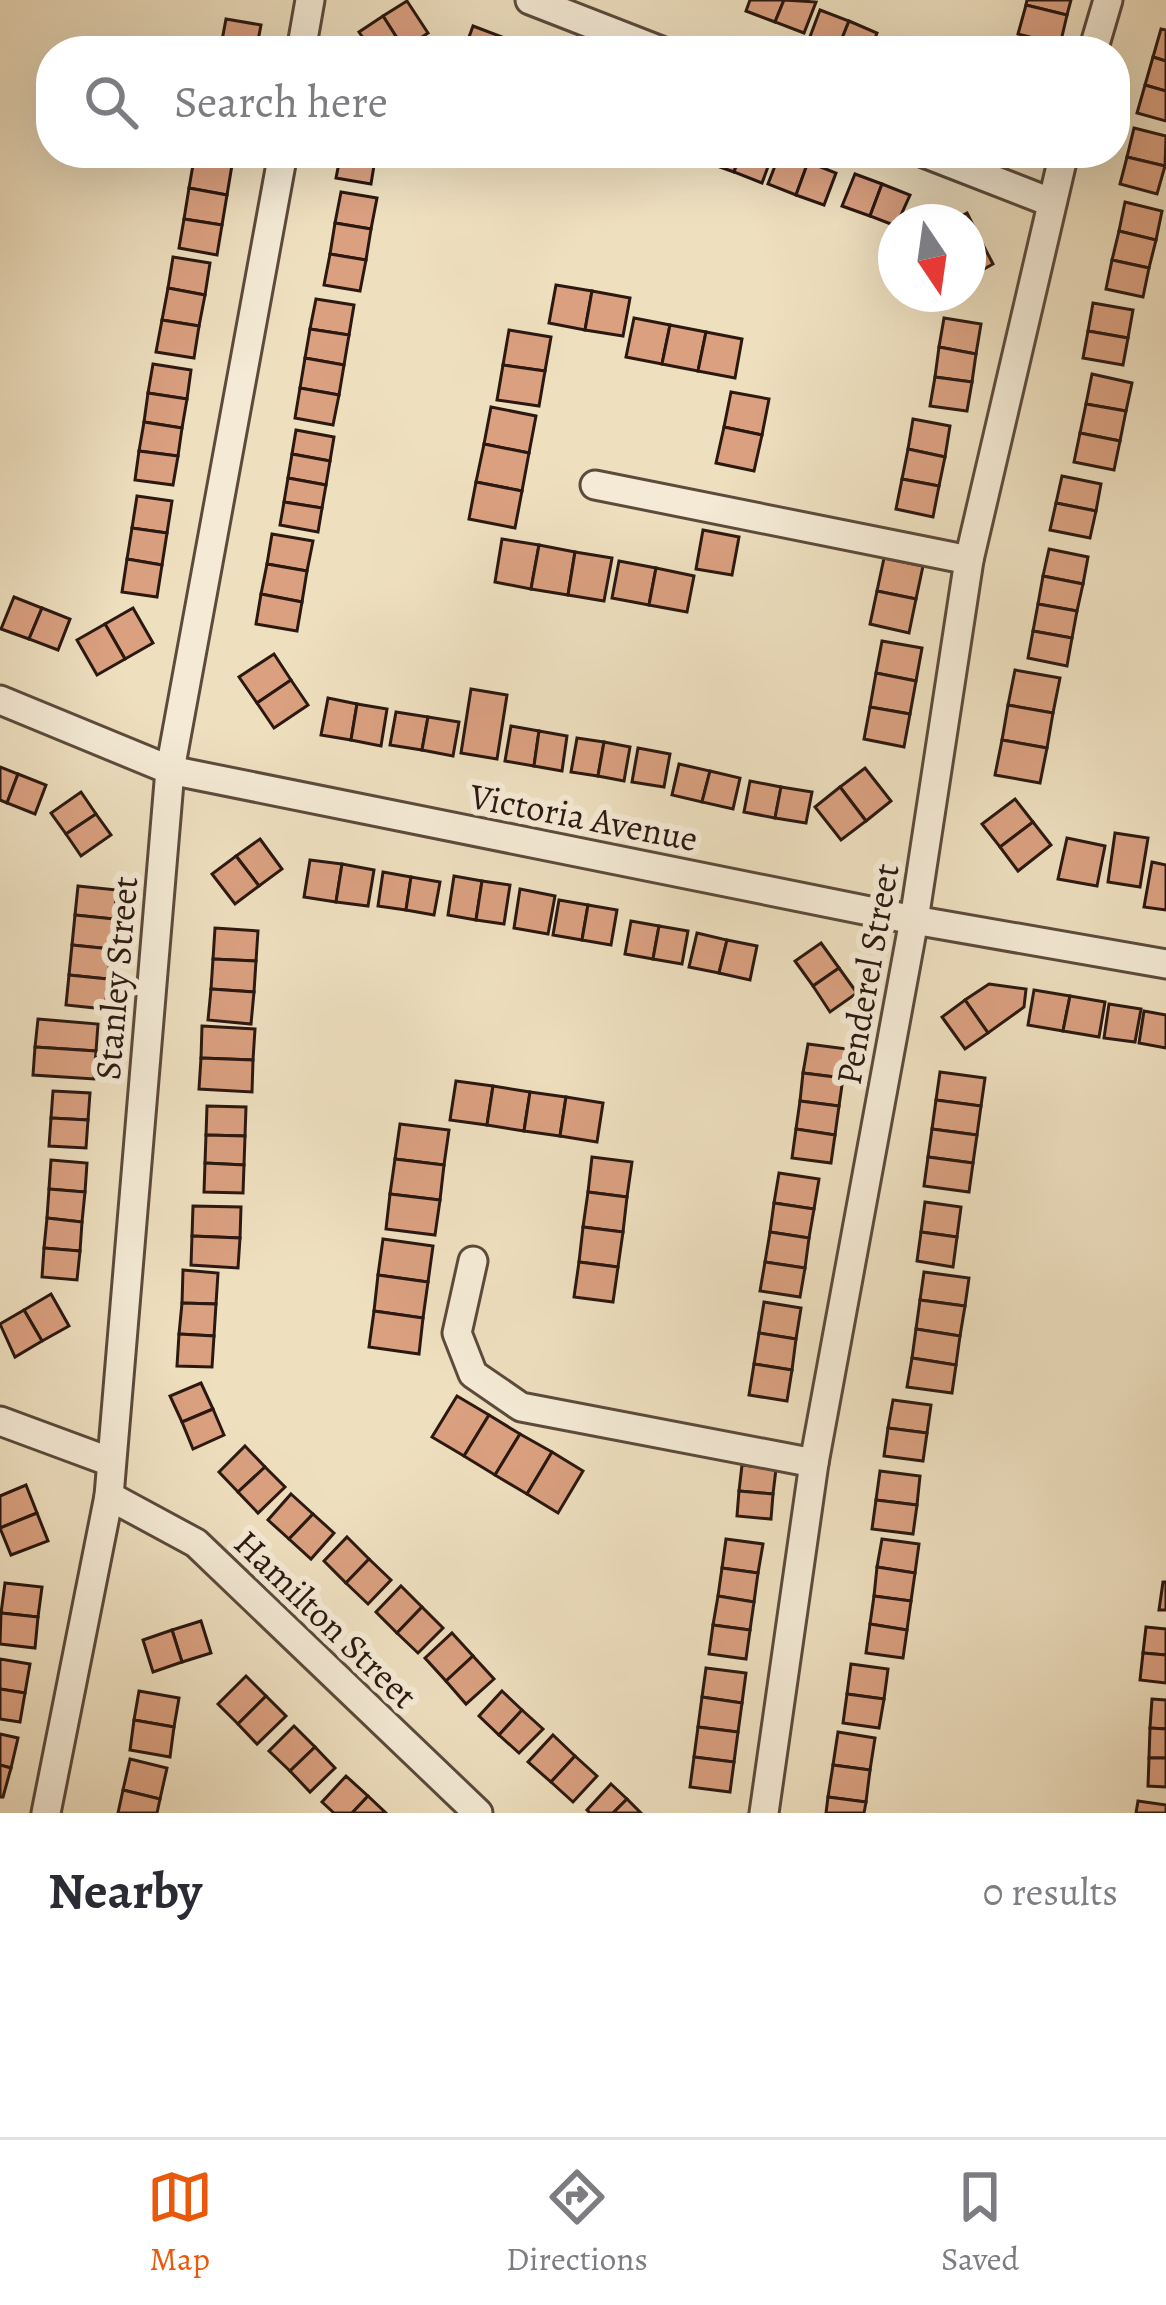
<!DOCTYPE html>
<html lang="en">
<head>
<meta charset="utf-8">
<style>
  :root { --surface:#fff; --page:#f2f2f3; --text:#2b2b33; --muted:#7c7c81; --line:#e1e1e2; --accent:#ea580c }
  body { margin:0; font-family:Alegreya,serif; background:var(--page); color:var(--text) }
  .compass { position:absolute; left:878px; top:204px; width:108px; height:108px; border-radius:50%; background:var(--surface); box-shadow:0 12px 48px #0002; rotate:167deg }
  .list { margin:0; padding:0; list-style:none }
  h2 { display:flex; justify-content:space-between; align-items:center; height:156px; margin:0; padding:0 48px; font-size:51px }
  h2 small { font-size:39px; font-weight:400; color:var(--muted) }
  .icon { flex:none; width:66px; height:66px; fill:none; stroke:currentColor; stroke-width:2; stroke-linecap:round; stroke-linejoin:round }
  .map { position:relative; flex:none; width:1166px; height:1813px; overflow:hidden }
  .search { position:absolute; background:var(--surface); box-shadow:0 12px 48px #0002; left:36px; right:36px; top:36px; height:132px; display:flex; align-items:center; gap:30px; box-sizing:border-box; padding:0 42px; border-radius:48px; color:var(--muted); font-size:45px }
  .sheet { height:324px; background:var(--surface) }
  nav { display:flex; justify-content:space-around; align-items:center; box-sizing:border-box; height:168px; border-top:3px solid var(--line); background:var(--surface); font-size:33px; color:var(--muted) }
  nav a { display:grid; justify-items:center; gap:6px }
  nav .on { color:var(--accent) }
  .map>svg:first-child { display:block }
  .building { fill:#daa080; stroke:#2b1811; stroke-width:3 }
  .lines { fill:none; stroke-linecap:round; stroke-linejoin:round }
  .minor-casing { stroke:#5c4a3c; stroke-width:33 }
  .minor { stroke:#f4ead5; stroke-width:27 }
  .labels { text-anchor:middle; dominant-baseline:central; stroke-width:12; stroke-linejoin:round; paint-order:stroke }
  .street-label { font-size:36px; fill:#2b1811; stroke:#f4ead5 }
</style>
</head>
<body>
<div class="map">
<svg width="1166" height="1813" viewBox="0 0 1166 1813">
  <rect width="100%" height="100%" fill="#eedfbf"/>
  <filter id="stains"><feTurbulence type="fractalNoise" baseFrequency=".00167" numOctaves="4"/><feColorMatrix values="0 0 0 0 .2 0 0 0 0 .09 0 0 0 0 .02 0 0 0 .5 -.17"/></filter>
  <radialGradient id="worn" r=".72"><stop offset=".6" stop-color="#630" stop-opacity="0"/><stop offset="1" stop-color="#630" stop-opacity=".3"/></radialGradient>
  <g class="building">
    <polygon points="750,0 784,0 775,22 746,11"/>
    <polygon points="784,0 816,2 804,33 775,22"/>
    <polygon points="1027,0 1071,0 1067,15 1026,5"/>
    <polygon points="407,1 428,33 404,49 383,16"/>
    <polygon points="1026,5 1067,15 1060,45 1018,34"/>
    <polygon points="820,10 849,21 837,51 808,42"/>
    <polygon points="383,16 404,49 400,51 372,51 359,32"/>
    <polygon points="226,19 261,25 256,51 220,51"/>
    <polygon points="849,21 877,33 870,51 837,51"/>
    <polygon points="473,26 505,38 500,51 464,51"/>
    <polygon points="1161,29 1166,30 1166,61 1153,57"/>
    <polygon points="887,39 915,50 915,51 882,51"/>
    <polygon points="1153,57 1166,61 1166,91 1145,85"/>
    <polygon points="1145,85 1166,91 1166,121 1137,113"/>
    <polygon points="1134,128 1166,136 1165,166 1127,157"/>
    <polygon points="195,153 234,153 232,165 194,159"/>
    <polygon points="341,153 376,153 371,184 336,178"/>
    <polygon points="709,153 741,153 734,172 706,162"/>
    <polygon points="741,153 773,153 762,183 734,172"/>
    <polygon points="780,153 808,162 796,195 768,184"/>
    <polygon points="1127,157 1165,166 1157,194 1120,184"/>
    <polygon points="194,159 232,165 227,195 189,188"/>
    <polygon points="808,162 836,173 824,205 796,195"/>
    <polygon points="855,174 882,184 870,216 842,206"/>
    <polygon points="882,184 910,195 896,226 870,216"/>
    <polygon points="189,188 227,195 222,225 184,219"/>
    <polygon points="341,192 377,198 371,229 335,223"/>
    <polygon points="1125,202 1162,211 1156,240 1119,231"/>
    <polygon points="967,213 980,239 968,245 968,222 950,222"/>
    <polygon points="184,219 222,225 217,255 179,248"/>
    <polygon points="335,223 371,229 366,260 330,254"/>
    <polygon points="1119,231 1156,240 1149,268 1112,260"/>
    <polygon points="980,239 993,264 968,278 968,245"/>
    <polygon points="330,254 366,260 360,291 324,285"/>
    <polygon points="173,257 210,263 205,295 168,288"/>
    <polygon points="1112,260 1149,268 1143,297 1106,289"/>
    <polygon points="556,285 592,291 585,330 549,323"/>
    <polygon points="168,288 205,295 199,326 162,320"/>
    <polygon points="592,291 630,298 623,336 585,330"/>
    <polygon points="316,299 354,305 349,335 310,329"/>
    <polygon points="1093,303 1133,310 1128,338 1088,331"/>
    <polygon points="634,318 670,325 662,364 626,357"/>
    <polygon points="944,318 981,324 976,354 939,347"/>
    <polygon points="162,320 199,326 194,358 156,352"/>
    <polygon points="670,325 706,332 698,371 662,364"/>
    <polygon points="310,329 349,335 344,365 305,358"/>
    <polygon points="509,330 551,337 545,371 503,365"/>
    <polygon points="1088,331 1128,338 1123,365 1083,358"/>
    <polygon points="706,332 742,339 735,378 698,371"/>
    <polygon points="939,347 976,354 972,382 935,377"/>
    <polygon points="305,358 344,365 339,395 300,388"/>
    <polygon points="153,364 191,370 187,399 148,393"/>
    <polygon points="503,365 545,371 539,406 497,400"/>
    <polygon points="1092,374 1132,383 1126,411 1086,404"/>
    <polygon points="935,377 972,382 967,411 930,406"/>
    <polygon points="300,388 339,395 333,425 295,418"/>
    <polygon points="731,392 769,399 762,435 724,427"/>
    <polygon points="148,393 187,399 182,428 144,422"/>
    <polygon points="1086,404 1126,411 1120,441 1080,433"/>
    <polygon points="491,407 536,416 529,453 484,444"/>
    <polygon points="913,419 950,426 945,457 908,449"/>
    <polygon points="144,422 182,428 178,456 139,451"/>
    <polygon points="724,427 762,435 754,471 716,463"/>
    <polygon points="296,430 334,437 330,461 292,454"/>
    <polygon points="1080,433 1120,441 1114,470 1074,462"/>
    <polygon points="484,444 529,453 522,491 476,482"/>
    <polygon points="908,449 945,457 939,486 902,479"/>
    <polygon points="139,451 178,456 173,485 135,480"/>
    <polygon points="292,454 330,461 326,485 288,478"/>
    <polygon points="1062,476 1101,484 1096,511 1056,503"/>
    <polygon points="288,478 326,485 322,508 284,502"/>
    <polygon points="902,479 939,486 933,517 896,509"/>
    <polygon points="476,482 522,491 515,528 469,519"/>
    <polygon points="137,496 172,501 167,533 132,528"/>
    <polygon points="284,502 322,508 318,532 280,525"/>
    <polygon points="1056,503 1096,511 1090,538 1050,530"/>
    <polygon points="132,528 167,533 162,565 127,559"/>
    <polygon points="703,530 739,537 732,575 696,569"/>
    <polygon points="272,534 313,541 307,571 267,564"/>
    <polygon points="502,539 539,545 531,589 495,582"/>
    <polygon points="539,545 575,552 568,595 531,589"/>
    <polygon points="1049,549 1088,557 1083,584 1043,576"/>
    <polygon points="575,552 612,558 604,601 568,595"/>
    <polygon points="884,558 923,566 916,599 877,591"/>
    <polygon points="127,559 162,565 157,597 122,592"/>
    <polygon points="619,561 656,568 649,605 612,598"/>
    <polygon points="267,564 307,571 302,602 261,594"/>
    <polygon points="656,568 694,576 687,612 649,605"/>
    <polygon points="1043,576 1083,584 1077,611 1038,604"/>
    <polygon points="877,591 916,599 909,633 870,624"/>
    <polygon points="261,594 302,602 297,631 256,624"/>
    <polygon points="14,597 42,608 29,639 1,629"/>
    <polygon points="1038,604 1077,611 1072,638 1033,631"/>
    <polygon points="42,608 70,619 58,650 29,639"/>
    <polygon points="133,608 153,643 125,659 105,624"/>
    <polygon points="105,624 125,659 97,675 77,640"/>
    <polygon points="1033,631 1072,638 1067,666 1028,658"/>
    <polygon points="882,641 922,648 916,681 876,673"/>
    <polygon points="274,654 291,680 257,703 239,677"/>
    <polygon points="1015,670 1060,678 1053,713 1008,705"/>
    <polygon points="876,673 916,681 910,714 870,707"/>
    <polygon points="291,680 308,705 274,728 257,703"/>
    <polygon points="471,689 507,695 497,759 461,753"/>
    <polygon points="328,698 357,704 351,740 321,735"/>
    <polygon points="357,704 387,709 381,746 351,740"/>
    <polygon points="1008,705 1053,713 1047,748 1002,740"/>
    <polygon points="870,707 910,714 904,747 864,739"/>
    <polygon points="396,712 428,717 422,750 390,745"/>
    <polygon points="428,717 459,722 453,756 422,750"/>
    <polygon points="511,726 539,731 534,766 505,761"/>
    <polygon points="539,731 567,736 562,771 534,766"/>
    <polygon points="577,738 604,742 598,776 571,772"/>
    <polygon points="1002,740 1047,748 1040,783 995,775"/>
    <polygon points="604,742 630,747 624,781 598,776"/>
    <polygon points="638,748 670,754 664,787 632,782"/>
    <polygon points="679,764 710,771 702,802 672,795"/>
    <polygon points="0,767 18,774 7,803 0,800"/>
    <polygon points="865,768 891,801 866,821 840,787"/>
    <polygon points="710,771 740,778 733,809 702,802"/>
    <polygon points="18,774 46,785 35,814 7,803"/>
    <polygon points="750,781 781,787 775,818 744,812"/>
    <polygon points="781,787 812,792 806,823 775,818"/>
    <polygon points="840,787 866,821 841,840 815,807"/>
    <polygon points="81,792 96,814 66,834 51,813"/>
    <polygon points="1015,799 1033,822 1000,847 982,824"/>
    <polygon points="96,814 111,835 81,856 66,834"/>
    <polygon points="1033,822 1051,845 1018,871 1000,847"/>
    <polygon points="1115,833 1148,838 1140,887 1108,882"/>
    <polygon points="1067,838 1105,846 1097,886 1058,879"/>
    <polygon points="260,839 282,869 259,886 236,856"/>
    <polygon points="236,856 259,886 235,904 212,874"/>
    <polygon points="310,860 342,864 336,902 304,897"/>
    <polygon points="1152,862 1166,865 1166,910 1144,907"/>
    <polygon points="342,864 374,870 368,906 336,902"/>
    <polygon points="383,872 411,877 406,910 378,906"/>
    <polygon points="454,876 482,881 476,920 448,915"/>
    <polygon points="411,877 440,882 434,915 406,910"/>
    <polygon points="482,881 510,885 504,924 476,920"/>
    <polygon points="78,886 117,890 114,919 75,915"/>
    <polygon points="520,889 555,896 548,934 514,928"/>
    <polygon points="559,900 588,905 582,940 553,935"/>
    <polygon points="588,905 617,910 611,945 582,940"/>
    <polygon points="75,915 114,919 111,949 72,945"/>
    <polygon points="631,921 659,926 653,959 625,954"/>
    <polygon points="659,926 688,931 682,964 653,959"/>
    <polygon points="215,928 258,931 256,961 213,959"/>
    <polygon points="697,933 727,940 719,973 689,967"/>
    <polygon points="727,940 757,946 750,980 719,973"/>
    <polygon points="821,943 839,968 813,986 795,961"/>
    <polygon points="72,945 111,949 108,979 69,975"/>
    <polygon points="213,959 256,961 254,992 211,989"/>
    <polygon points="839,968 857,993 830,1012 813,986"/>
    <polygon points="69,975 108,979 105,1009 66,1005"/>
    <polygon points="989,984 1026,989 1024,1007 988,1033 965,1000"/>
    <polygon points="211,989 254,992 251,1024 208,1020"/>
    <polygon points="1034,990 1070,996 1063,1031 1028,1025"/>
    <polygon points="1070,996 1105,1002 1099,1037 1063,1031"/>
    <polygon points="965,1000 988,1033 965,1049 942,1017"/>
    <polygon points="1109,1004 1141,1009 1135,1042 1104,1038"/>
    <polygon points="1144,1011 1166,1015 1166,1048 1139,1043"/>
    <polygon points="38,1019 98,1024 96,1051 35,1047"/>
    <polygon points="202,1026 255,1029 253,1060 201,1058"/>
    <polygon points="808,1044 847,1049 843,1078 803,1073"/>
    <polygon points="35,1047 96,1051 94,1079 33,1075"/>
    <polygon points="201,1058 253,1060 252,1092 199,1089"/>
    <polygon points="940,1072 985,1078 981,1106 936,1100"/>
    <polygon points="803,1073 843,1078 839,1106 800,1101"/>
    <polygon points="456,1081 493,1086 487,1125 450,1120"/>
    <polygon points="493,1086 530,1092 524,1131 487,1125"/>
    <polygon points="53,1091 90,1093 88,1120 51,1118"/>
    <polygon points="530,1092 566,1097 560,1136 524,1131"/>
    <polygon points="566,1097 603,1103 597,1142 560,1136"/>
    <polygon points="936,1100 981,1106 977,1135 932,1129"/>
    <polygon points="800,1101 839,1106 835,1135 796,1129"/>
    <polygon points="207,1106 246,1107 245,1136 206,1135"/>
    <polygon points="51,1118 88,1120 86,1148 49,1146"/>
    <polygon points="400,1124 449,1130 444,1165 395,1159"/>
    <polygon points="796,1129 835,1135 831,1163 792,1158"/>
    <polygon points="932,1129 977,1135 973,1163 928,1157"/>
    <polygon points="206,1135 245,1136 244,1165 205,1163"/>
    <polygon points="592,1157 632,1162 627,1197 588,1192"/>
    <polygon points="928,1157 973,1163 969,1192 924,1186"/>
    <polygon points="395,1159 444,1165 440,1200 390,1194"/>
    <polygon points="51,1160 87,1163 85,1192 49,1189"/>
    <polygon points="205,1163 244,1165 243,1193 204,1192"/>
    <polygon points="779,1173 819,1179 814,1209 774,1203"/>
    <polygon points="49,1189 85,1192 82,1222 47,1218"/>
    <polygon points="588,1192 627,1197 623,1232 583,1227"/>
    <polygon points="390,1194 440,1200 435,1235 386,1229"/>
    <polygon points="925,1202 961,1207 957,1237 921,1232"/>
    <polygon points="774,1203 814,1209 809,1238 770,1232"/>
    <polygon points="193,1206 241,1207 240,1238 192,1236"/>
    <polygon points="47,1218 82,1222 80,1251 44,1248"/>
    <polygon points="583,1227 623,1232 618,1267 579,1262"/>
    <polygon points="770,1232 809,1238 805,1268 765,1262"/>
    <polygon points="921,1232 957,1237 953,1267 917,1261"/>
    <polygon points="192,1236 240,1238 238,1268 191,1265"/>
    <polygon points="383,1239 433,1246 428,1282 378,1275"/>
    <polygon points="44,1248 80,1251 77,1280 42,1277"/>
    <polygon points="579,1262 618,1267 613,1302 574,1297"/>
    <polygon points="765,1262 805,1268 800,1297 760,1291"/>
    <polygon points="183,1270 218,1273 216,1304 182,1303"/>
    <polygon points="924,1272 969,1278 965,1306 920,1300"/>
    <polygon points="378,1275 428,1282 423,1318 374,1311"/>
    <polygon points="51,1294 69,1326 42,1341 24,1310"/>
    <polygon points="920,1300 965,1306 960,1336 916,1329"/>
    <polygon points="764,1302 801,1308 796,1339 759,1333"/>
    <polygon points="182,1303 216,1304 214,1336 179,1334"/>
    <polygon points="24,1310 42,1341 15,1357 0,1324"/>
    <polygon points="374,1311 423,1318 419,1354 369,1347"/>
    <polygon points="916,1329 960,1336 956,1365 912,1358"/>
    <polygon points="759,1333 796,1339 792,1370 754,1364"/>
    <polygon points="179,1334 214,1336 212,1367 177,1366"/>
    <polygon points="912,1358 956,1365 952,1393 907,1387"/>
    <polygon points="754,1364 792,1370 787,1401 749,1395"/>
    <polygon points="201,1383 213,1409 182,1422 170,1396"/>
    <polygon points="457,1396 489,1415 464,1456 432,1437"/>
    <polygon points="893,1400 931,1405 927,1433 888,1428"/>
    <polygon points="213,1409 224,1435 193,1449 182,1422"/>
    <polygon points="489,1415 520,1434 495,1475 464,1456"/>
    <polygon points="888,1428 927,1433 923,1461 884,1456"/>
    <polygon points="520,1434 552,1452 527,1494 495,1475"/>
    <polygon points="245,1446 265,1467 238,1492 219,1472"/>
    <polygon points="552,1452 583,1471 558,1513 527,1494"/>
    <polygon points="742,1465 776,1469 773,1494 739,1491"/>
    <polygon points="265,1467 285,1487 258,1513 238,1492"/>
    <polygon points="880,1471 920,1476 917,1505 876,1500"/>
    <polygon points="26,1485 37,1513 0,1528 0,1496"/>
    <polygon points="739,1491 773,1494 771,1519 737,1516"/>
    <polygon points="291,1494 313,1514 289,1539 268,1520"/>
    <polygon points="876,1500 917,1505 913,1534 872,1529"/>
    <polygon points="37,1513 48,1541 11,1555 0,1528"/>
    <polygon points="313,1514 334,1533 311,1559 289,1539"/>
    <polygon points="347,1537 369,1559 346,1583 324,1561"/>
    <polygon points="726,1539 763,1544 758,1573 722,1568"/>
    <polygon points="882,1539 919,1544 915,1573 877,1567"/>
    <polygon points="369,1559 391,1580 368,1604 346,1583"/>
    <polygon points="877,1567 915,1573 911,1601 874,1596"/>
    <polygon points="722,1568 758,1573 754,1602 718,1596"/>
    <polygon points="1163,1582 1166,1582 1166,1610 1159,1610"/>
    <polygon points="5,1583 42,1587 38,1617 1,1613"/>
    <polygon points="401,1586 422,1607 397,1633 376,1612"/>
    <polygon points="718,1596 754,1602 750,1630 713,1625"/>
    <polygon points="874,1596 911,1601 907,1630 870,1624"/>
    <polygon points="422,1607 443,1628 418,1653 397,1633"/>
    <polygon points="1,1613 38,1617 35,1648 0,1644"/>
    <polygon points="201,1621 211,1653 182,1662 172,1630"/>
    <polygon points="870,1624 907,1630 903,1658 866,1653"/>
    <polygon points="713,1625 750,1630 746,1659 709,1654"/>
    <polygon points="1146,1627 1166,1629 1166,1655 1143,1653"/>
    <polygon points="172,1630 182,1662 153,1672 143,1640"/>
    <polygon points="452,1633 473,1656 446,1681 425,1658"/>
    <polygon points="1143,1653 1166,1655 1166,1683 1140,1680"/>
    <polygon points="473,1656 494,1679 466,1704 446,1681"/>
    <polygon points="0,1659 30,1664 25,1693 0,1689"/>
    <polygon points="851,1664 888,1669 884,1699 847,1694"/>
    <polygon points="706,1668 746,1673 742,1703 702,1697"/>
    <polygon points="246,1676 266,1696 238,1724 218,1704"/>
    <polygon points="0,1689 25,1693 20,1722 0,1719"/>
    <polygon points="139,1691 179,1698 174,1727 134,1720"/>
    <polygon points="502,1691 522,1710 499,1735 479,1716"/>
    <polygon points="847,1694 884,1699 879,1728 843,1723"/>
    <polygon points="266,1696 286,1716 257,1744 238,1724"/>
    <polygon points="702,1697 742,1703 738,1732 698,1727"/>
    <polygon points="1152,1699 1166,1700 1166,1729 1150,1728"/>
    <polygon points="522,1710 543,1729 519,1753 499,1735"/>
    <polygon points="134,1720 174,1727 170,1757 130,1750"/>
    <polygon points="294,1726 315,1747 290,1771 269,1751"/>
    <polygon points="698,1727 738,1732 734,1762 694,1757"/>
    <polygon points="1150,1728 1166,1729 1166,1758 1149,1758"/>
    <polygon points="838,1732 875,1738 870,1770 833,1765"/>
    <polygon points="0,1734 18,1738 11,1768 0,1765"/>
    <polygon points="553,1735 575,1756 551,1782 528,1762"/>
    <polygon points="315,1747 335,1768 310,1792 290,1771"/>
    <polygon points="575,1756 597,1776 573,1802 551,1782"/>
    <polygon points="694,1757 734,1762 730,1792 690,1787"/>
    <polygon points="1149,1758 1166,1758 1166,1787 1148,1786"/>
    <polygon points="130,1759 167,1768 160,1799 123,1790"/>
    <polygon points="0,1765 11,1768 3,1797 0,1797"/>
    <polygon points="833,1765 870,1770 866,1802 828,1797"/>
    <polygon points="346,1776 368,1796 352,1813 334,1813 322,1802"/>
    <polygon points="611,1784 627,1799 613,1813 590,1813 587,1810"/>
    <polygon points="123,1790 160,1799 157,1813 118,1813"/>
    <polygon points="368,1796 386,1813 352,1813"/>
    <polygon points="828,1797 866,1802 864,1813 826,1813"/>
    <polygon points="627,1799 641,1813 613,1813"/>
    <polygon points="1138,1801 1166,1805 1166,1813 1136,1813"/>
  </g>
  <g class="lines">
    <g class="minor-casing">
      <g id="minor">
        <polyline points="530,0 661,51"/>
        <polyline points="301,51 310,0"/>
        <polyline points="1093,51 1108,0"/>
        <polyline points="924,153 1050,202"/>
        <polyline points="595,485 969,560"/>
        <polyline points="0,700 170,770 914,920 1166,964"/>
        <polyline points="473,1261 457,1333 473,1374 521,1407 814,1463"/>
        <polyline points="0,1421 111,1462"/>
        <polyline points="109,1496 196,1543 478,1813"/>
        <polyline points="46,1813 109,1496 170,770 283,153"/>
        <polyline points="764,1813 814,1463 914,920 969,560 1064,153"/>
      </g>
    </g>
    <use href="#minor" class="minor"/>
  </g>
  <g class="labels">
    <g class="street-label">
      <text transform="translate(584 817) rotate(11)">Victoria Avenue</text>
      <text transform="translate(867 974) rotate(-80)">Penderel Street</text>
      <text transform="translate(116 978) rotate(-85)">Stanley Street</text>
      <text transform="translate(326 1619) rotate(44)">Hamilton Street</text>
    </g>
  </g>
  <rect width="100%" height="100%" filter="url(#stains)"/>
  <rect width="100%" height="100%" fill="url(#worn)"/>
</svg>
<svg class="compass" viewBox="-18 -18 36 36"><path d="M0-13l5 13h-10z" fill="#e53935"/><path d="M0 13l5-13h-10z" fill="#7c7c81"/></svg>
<div class="search"><svg class="icon" aria-label="search" viewBox="0 0 24 24"><circle cx="10" cy="10" r="6"/><path d="M15 15l6 6"/></svg>Search here</div>
</div>
<section class="sheet">
<h2>Nearby<small>0 results</small></h2>
<ul class="list">
</ul>
</section>
<nav>
<a class="on"><svg class="icon" aria-label="map" viewBox="0 0 24 24"><path d="M3 6l6-2 6 2 6-2v14l-6 2-6-2-6 2zM9 4v14M15 6v14"/></svg>Map</a>
<a><svg class="icon" aria-label="directions" viewBox="0 0 24 24"><path d="M12 3l9 9-9 9-9-9zM9 14v-3h6M13 9l2 2-2 2"/></svg>Directions</a>
<a><svg class="icon" aria-label="saved" viewBox="0 0 24 24"><path d="M7 4h10v16l-5-4-5 4z"/></svg>Saved</a>
</nav>
</body>
</html>
